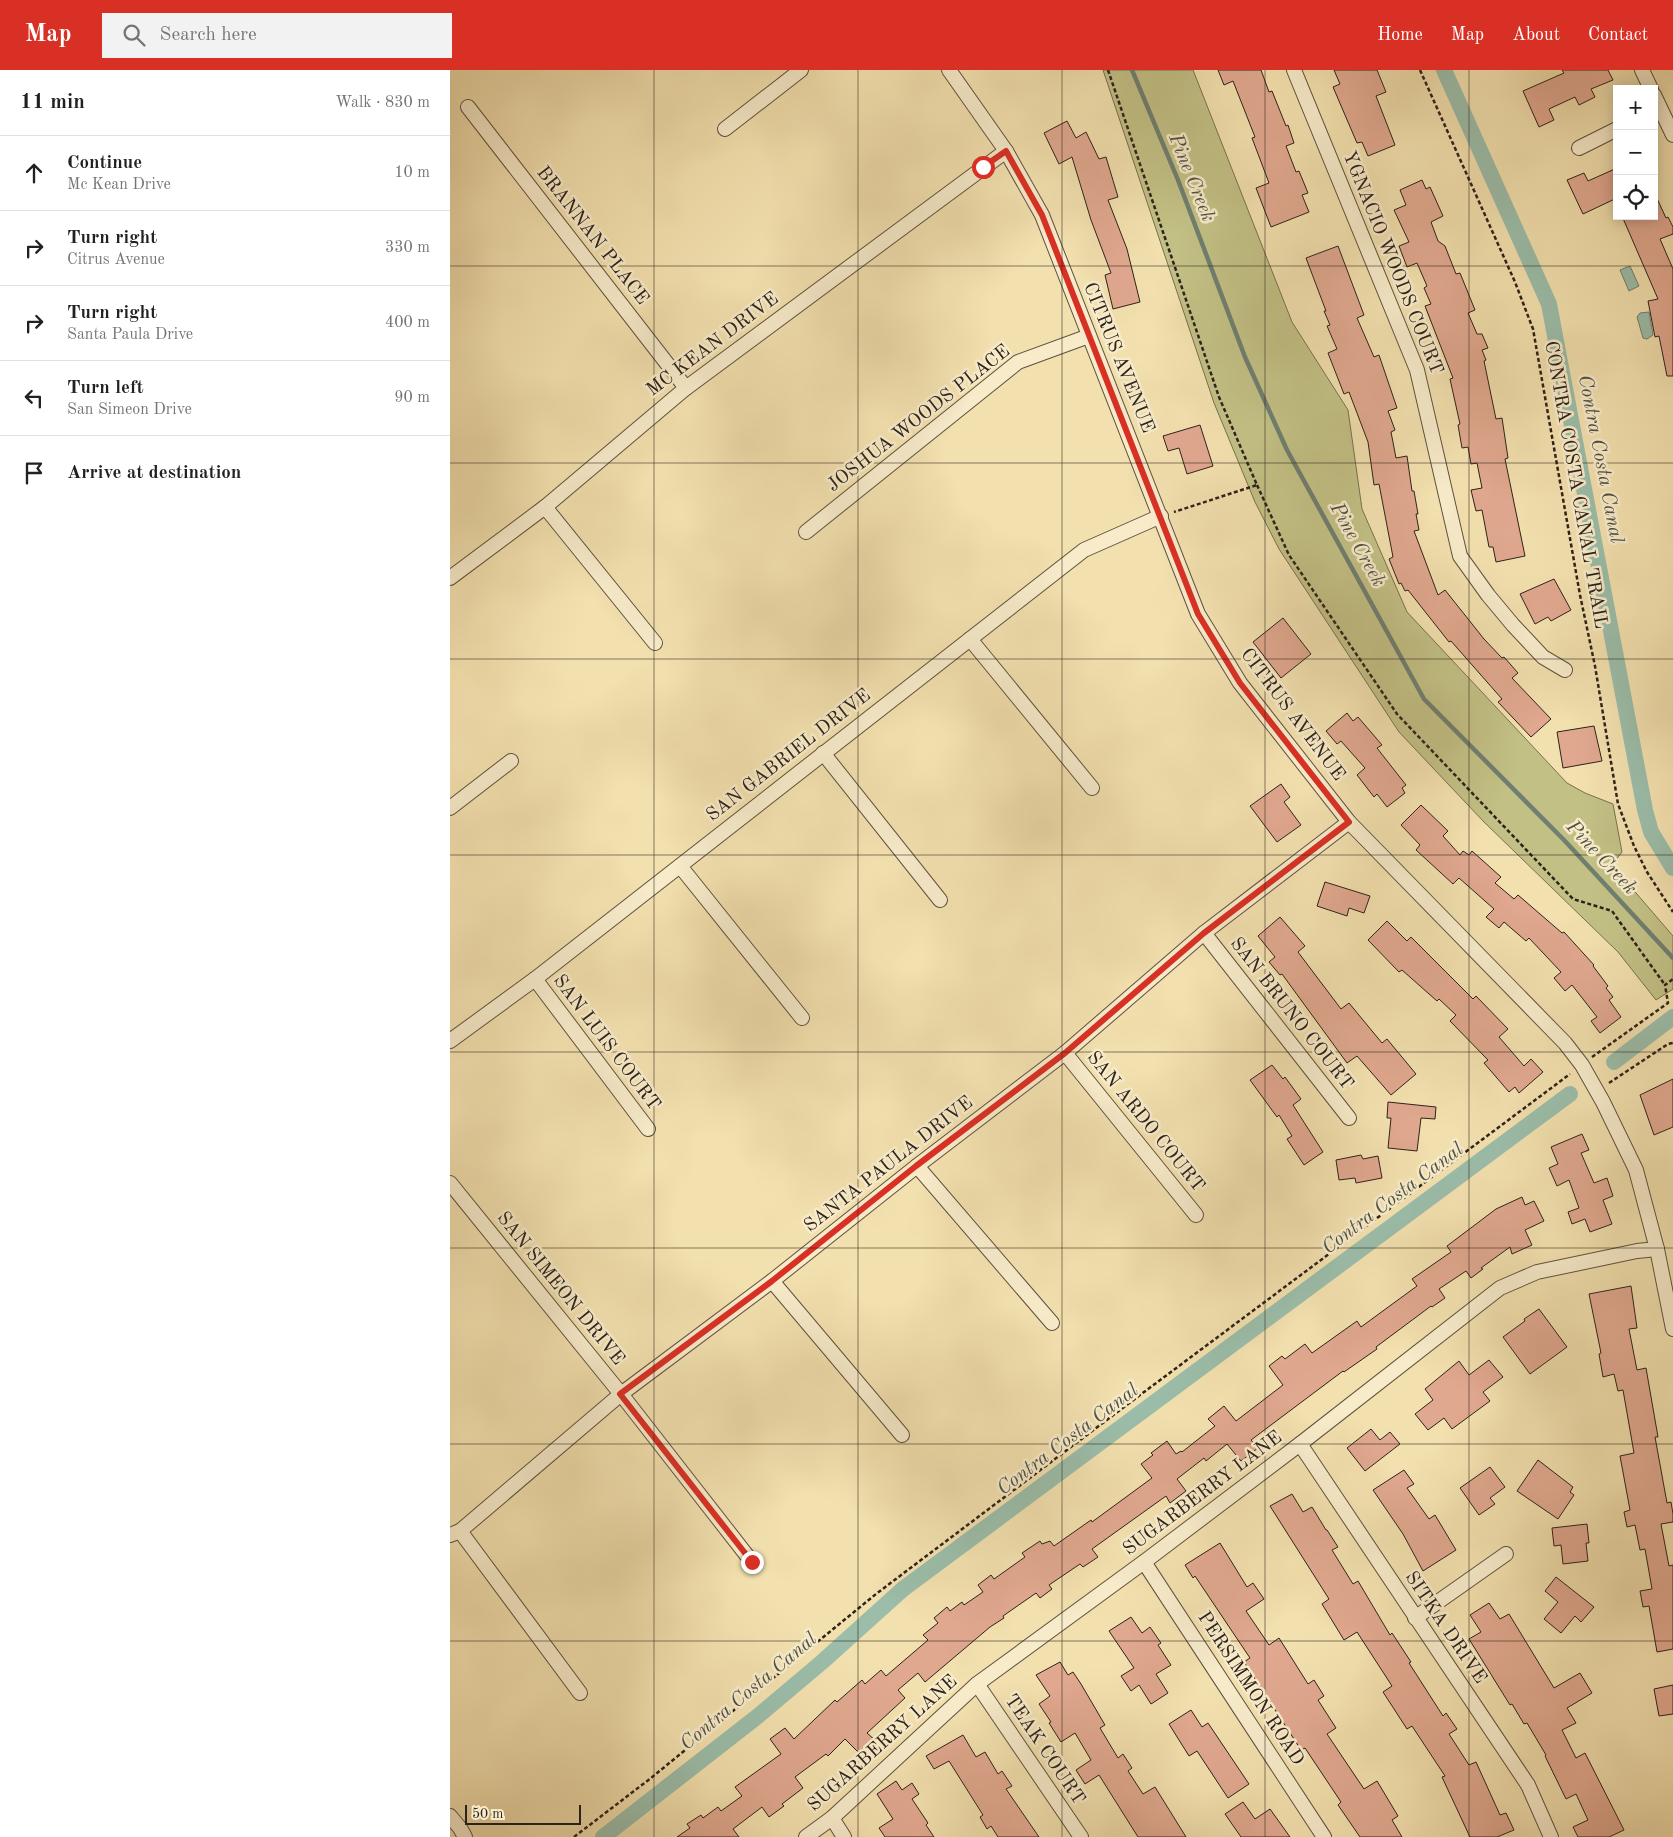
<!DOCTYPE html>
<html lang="en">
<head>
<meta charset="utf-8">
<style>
  :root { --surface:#fff; --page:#f2f2f2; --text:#202124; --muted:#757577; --line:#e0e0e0; --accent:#d93025 }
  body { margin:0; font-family:"Old Standard TT",serif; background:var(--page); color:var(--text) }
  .controls { position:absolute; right:15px; top:15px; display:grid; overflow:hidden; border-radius:0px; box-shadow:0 2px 12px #0003 }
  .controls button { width:45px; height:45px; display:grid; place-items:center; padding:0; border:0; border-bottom:1px solid var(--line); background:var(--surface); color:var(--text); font:25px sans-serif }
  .scale { position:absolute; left:15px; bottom:12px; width:116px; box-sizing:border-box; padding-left:5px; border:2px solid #2e221a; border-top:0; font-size:14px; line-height:18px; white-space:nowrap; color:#2e221a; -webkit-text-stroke:4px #f7ebca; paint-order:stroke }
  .stop { position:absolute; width:15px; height:15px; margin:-11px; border:4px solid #d93025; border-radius:50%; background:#fff }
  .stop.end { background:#d93025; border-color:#fff; box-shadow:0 1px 5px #0008 }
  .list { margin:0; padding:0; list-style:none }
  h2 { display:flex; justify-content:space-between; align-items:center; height:65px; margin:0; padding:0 20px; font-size:21px }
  h2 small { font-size:16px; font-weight:400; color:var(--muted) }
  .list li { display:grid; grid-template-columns:32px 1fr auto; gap:15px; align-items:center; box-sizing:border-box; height:75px; padding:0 20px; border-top:1px solid var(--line) }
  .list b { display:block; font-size:19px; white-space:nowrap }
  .list p { margin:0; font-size:16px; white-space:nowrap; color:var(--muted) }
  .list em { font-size:16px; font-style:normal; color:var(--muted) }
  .icon { flex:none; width:28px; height:28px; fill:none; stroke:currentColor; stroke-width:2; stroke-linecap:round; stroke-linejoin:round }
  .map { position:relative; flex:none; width:1223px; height:1767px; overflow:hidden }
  header { display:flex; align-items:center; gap:30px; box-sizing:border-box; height:70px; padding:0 25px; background:var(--accent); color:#fff }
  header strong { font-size:24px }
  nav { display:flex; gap:28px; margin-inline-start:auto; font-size:18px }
  .search { width:350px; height:45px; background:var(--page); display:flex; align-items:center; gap:12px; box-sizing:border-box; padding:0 18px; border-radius:0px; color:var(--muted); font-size:19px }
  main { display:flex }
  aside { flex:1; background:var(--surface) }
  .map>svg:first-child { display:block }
  .green { fill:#c2c085; stroke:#787150 }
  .water { fill:#9bbda9; stroke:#6f7f70 }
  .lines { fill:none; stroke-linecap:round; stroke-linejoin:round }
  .stream { stroke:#6f7f70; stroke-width:4.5 }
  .canal { stroke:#9bbda9; stroke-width:16 }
  .building { fill:#e0a88f; stroke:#2e221a }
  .street-casing { stroke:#5f523f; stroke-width:16 }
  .path { stroke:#2e221a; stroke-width:2.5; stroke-dasharray:4 2.5; stroke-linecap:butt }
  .street { stroke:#f7ebca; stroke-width:14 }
  .route { stroke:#d93025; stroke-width:6 }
  .grid { fill:none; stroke:#2e221a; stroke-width:1; stroke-opacity:0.55 }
  .labels { text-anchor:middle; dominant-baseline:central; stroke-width:5; stroke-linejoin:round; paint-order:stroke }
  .street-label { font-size:19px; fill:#2e221a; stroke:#f7ebca }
  .water-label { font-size:20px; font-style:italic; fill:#4f5045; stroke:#f7ebca }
</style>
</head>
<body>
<header>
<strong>Map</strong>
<div class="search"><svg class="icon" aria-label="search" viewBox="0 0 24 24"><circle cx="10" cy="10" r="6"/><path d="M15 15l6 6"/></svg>Search here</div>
<nav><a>Home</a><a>Map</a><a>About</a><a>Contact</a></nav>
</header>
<main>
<aside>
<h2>11 min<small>Walk · 830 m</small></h2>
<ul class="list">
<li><svg class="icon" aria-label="ahead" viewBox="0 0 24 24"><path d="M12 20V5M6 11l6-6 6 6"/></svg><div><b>Continue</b><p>Mc Kean Drive</p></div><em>10 m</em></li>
<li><svg class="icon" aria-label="right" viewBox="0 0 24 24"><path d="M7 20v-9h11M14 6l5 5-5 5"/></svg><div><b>Turn right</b><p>Citrus Avenue</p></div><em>330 m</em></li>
<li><svg class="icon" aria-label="right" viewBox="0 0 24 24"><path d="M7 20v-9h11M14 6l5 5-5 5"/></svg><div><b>Turn right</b><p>Santa Paula Drive</p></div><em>400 m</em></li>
<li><svg class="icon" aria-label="left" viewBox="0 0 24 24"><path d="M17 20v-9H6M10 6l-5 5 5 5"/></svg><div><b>Turn left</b><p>San Simeon Drive</p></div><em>90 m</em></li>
<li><svg class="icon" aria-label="arrive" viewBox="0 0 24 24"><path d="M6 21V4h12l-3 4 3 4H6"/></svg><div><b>Arrive at destination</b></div></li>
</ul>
</aside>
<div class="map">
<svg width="1223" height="1767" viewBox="0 0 1223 1767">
  <rect width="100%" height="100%" fill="#f2e0ae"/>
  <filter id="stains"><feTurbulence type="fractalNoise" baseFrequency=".004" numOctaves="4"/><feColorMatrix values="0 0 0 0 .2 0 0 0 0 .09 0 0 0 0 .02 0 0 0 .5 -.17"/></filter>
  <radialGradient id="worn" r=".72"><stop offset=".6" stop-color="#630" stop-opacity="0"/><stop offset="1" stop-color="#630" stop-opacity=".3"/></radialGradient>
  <polygon class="green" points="653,0 743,0 842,252 898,340 912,439 957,542 1117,713 1135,723 1163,734 1172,782 1162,795 1223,866 1223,919 1206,930 1168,882 1034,752 949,662 829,479 805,432 764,333"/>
  <g class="water">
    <polygon points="1180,196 1189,216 1179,221 1170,200"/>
    <polygon points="1199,242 1203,265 1197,269 1193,268 1187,247 1190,243"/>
  </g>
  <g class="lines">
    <polyline class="stream" points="682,0 728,110 795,287 837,380 974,629 1114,770 1223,888"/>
    <g class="canal">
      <polyline points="994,0 1099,234 1195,740 1201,762 1223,798"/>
      <polyline points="1164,992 1223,947"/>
      <polyline points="153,1767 308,1646 372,1592 453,1519 1120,1024"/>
    </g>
  </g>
  <g class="building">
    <polygon points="768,0 811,0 819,22 822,21 836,56 838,55 844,73 836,76 846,102 849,101 858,123 852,125 859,142 821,157 806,118 819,113 802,68 805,67 783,11 774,15"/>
    <polygon points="884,0 927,0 936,22 926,26 945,75 918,86 912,72 907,73 883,17 890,14"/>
    <polygon points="1112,0 1158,0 1163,10 1141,19 1145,27 1129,35 1125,27 1099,39 1104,50 1089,57 1073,21 1114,3"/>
    <polygon points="617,51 626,68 636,62 649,89 656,87 668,127 658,130 677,179 690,232 663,239 655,205 661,203 641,150 622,87 609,94 594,63"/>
    <polygon points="1167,98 1167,128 1133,144 1117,110 1134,103 1138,111"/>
    <polygon points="972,110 976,119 980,117 993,146 981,152 988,171 995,176 1006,204 1010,203 1025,240 1018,243 1027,264 1032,264 1038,278 1032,280 1036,290 1034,291 1046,349 1052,348 1058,388 1055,389 1075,486 1046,492 1043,477 1039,477 1032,440 1026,441 1021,420 1032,418 1027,393 1021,394 1018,377 1012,378 1008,355 1010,354 1000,309 1003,308 975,236 981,234 974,218 977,216 967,193 957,197 949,176 959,172 944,140 956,135 950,120"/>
    <polygon points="1204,122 1216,148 1218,147 1223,157 1223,164 1210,169 1223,199 1223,306 1217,306 1209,266 1205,267 1198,231 1208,229 1172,146 1204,146"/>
    <polygon points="888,176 914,245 907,248 924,287 929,285 947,338 938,341 945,360 941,362 946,388 957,386 962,421 964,421 968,444 966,444 969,460 964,461 988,525 995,520 1034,569 1052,588 1054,587 1068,603 1062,608 1101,649 1081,667 1048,632 1052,629 1001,571 999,572 958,520 955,521 951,513 949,514 939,489 943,487 929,414 924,415 918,372 899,322 894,324 878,283 887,279 877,256 880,255 874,241 876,241 856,188"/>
    <polygon points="750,355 763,396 737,404 729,378 718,381 713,366"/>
    <polygon points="1104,509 1121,540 1101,551 1098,547 1085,554 1070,524"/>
    <polygon points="833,548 861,584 831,608 803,572"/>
    <polygon points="897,643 903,651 908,647 932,675 927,678 956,715 952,718 955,723 937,737 927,724 924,727 907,705 915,698 891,671 887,674 876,661"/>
    <polygon points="1144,656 1152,691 1113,698 1107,662"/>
    <polygon points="831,714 840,727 834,732 851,755 827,772 800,736"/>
    <polygon points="971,735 998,761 993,766 1010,785 1013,781 1019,785 1022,781 1051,807 1045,813 1064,829 1068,825 1112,863 1114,862 1144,895 1143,896 1158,916 1156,918 1163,927 1159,930 1171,947 1150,963 1141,951 1147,947 1122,915 1115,921 1104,908 1111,902 1079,868 1076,871 1054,852 1049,858 1036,847 1044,839 1009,808 1003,814 966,780 970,775 951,755"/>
    <polygon points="875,812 920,826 914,843 899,838 897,846 867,836"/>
    <polygon points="830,847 855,876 848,882 891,939 899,933 932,973 937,969 966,1004 941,1025 907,986 897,993 832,904 830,905 819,892 825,887 808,866"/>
    <polygon points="937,851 957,871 961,867 1023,929 1026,926 1058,959 1049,967 1074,996 1081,989 1093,1002 1069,1023 1065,1017 1059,1022 1034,993 1038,990 1000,951 1006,945 989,929 987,931 952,900 949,902 918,870"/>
    <polygon points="822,995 833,1009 835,1007 851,1029 843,1035 873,1082 854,1095 837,1069 842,1066 829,1045 827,1047 800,1010"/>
    <polygon points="1223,1009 1223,1057 1204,1065 1190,1025"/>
    <polygon points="938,1032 986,1037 985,1049 971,1048 967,1081 938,1078 941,1048 937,1048"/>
    <polygon points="1132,1064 1139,1080 1131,1083 1144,1113 1157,1108 1163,1126 1153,1130 1162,1154 1140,1162 1135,1149 1122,1154 1118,1142 1129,1138 1119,1110 1107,1116 1099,1098 1108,1094 1101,1077"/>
    <polygon points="911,1085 913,1089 928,1086 932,1108 906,1113 905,1108 889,1110 886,1090"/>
    <polygon points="1072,1127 1075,1135 1084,1131 1094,1151 1075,1160 1082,1175 1062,1184 1060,1177 1031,1198 1033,1199 1021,1208 1016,1201 989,1219 995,1228 982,1237 981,1236 926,1277 927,1279 894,1302 893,1301 801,1370 808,1378 791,1391 777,1374 756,1391 754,1388 727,1409 736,1421 720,1433 716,1426 642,1479 648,1487 633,1497 630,1494 599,1515 602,1519 590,1528 586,1523 553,1546 554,1548 540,1557 475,1612 468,1603 448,1620 455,1628 417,1663 425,1670 410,1684 395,1669 378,1686 376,1684 345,1707 353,1718 332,1734 334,1736 319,1747 312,1737 283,1759 289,1767 227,1767 240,1758 237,1754 251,1745 253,1748 268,1737 271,1741 292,1726 285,1717 331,1684 320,1669 335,1658 344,1669 385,1630 387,1632 412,1610 415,1614 431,1600 436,1606 478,1570 473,1565 488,1553 484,1548 497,1537 500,1541 512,1532 514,1535 533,1522 528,1515 541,1505 544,1509 575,1487 572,1483 590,1471 592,1474 600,1471 604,1476 641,1450 642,1452 702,1408 691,1394 703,1385 701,1383 717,1371 726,1384 731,1381 732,1382 765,1356 758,1349 774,1336 786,1351 833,1315 819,1296 832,1286 835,1289 855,1274 862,1283 907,1251 911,1257 967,1216 962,1209 1001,1182 997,1176 1046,1139"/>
    <polygon points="1181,1216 1187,1258 1179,1259 1187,1300 1196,1298 1208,1367 1205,1367 1217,1433 1221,1432 1223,1444 1223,1452 1211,1454 1219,1496 1223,1495 1223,1579 1207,1582 1199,1536 1193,1537 1190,1521 1202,1519 1195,1479 1190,1480 1185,1455 1177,1457 1174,1442 1180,1440 1170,1386 1184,1383 1173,1320 1168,1321 1164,1304 1153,1307 1149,1284 1151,1283 1139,1224"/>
    <polygon points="1089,1239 1117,1277 1080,1304 1053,1267 1075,1251 1074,1249"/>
    <polygon points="1039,1290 1053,1307 1033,1322 1040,1331 1002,1359 994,1348 978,1360 965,1344 983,1330 975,1319 1009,1291 1019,1305"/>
    <polygon points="921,1359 930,1370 940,1362 950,1374 915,1401 897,1378"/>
    <polygon points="1088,1390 1123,1417 1120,1422 1124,1425 1108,1449 1067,1421"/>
    <polygon points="1040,1397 1055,1417 1040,1428 1045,1434 1029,1445 1010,1418"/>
    <polygon points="954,1400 964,1414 957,1418 979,1449 985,1445 1006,1480 973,1501 953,1464 923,1420"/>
    <polygon points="842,1424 853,1442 862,1437 876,1460 877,1460 888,1477 882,1480 903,1514 908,1511 940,1565 942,1563 961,1592 959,1593 993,1646 996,1643 1007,1659 999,1664 1019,1695 1026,1692 1050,1745 1056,1743 1064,1760 1047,1767 1020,1767 992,1707 995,1706 962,1656 957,1659 933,1622 942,1616 907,1562 894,1570 872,1534 879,1529 820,1436"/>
    <polygon points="1137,1454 1139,1473 1136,1473 1138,1491 1113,1494 1111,1475 1104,1476 1102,1458"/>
    <polygon points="770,1473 797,1517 803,1513 814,1529 796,1541 819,1575 829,1568 858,1614 864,1610 874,1626 868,1630 886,1658 877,1664 914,1719 927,1711 948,1746 942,1750 952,1767 910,1767 888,1735 891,1732 855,1678 851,1680 794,1592 800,1588 745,1506 743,1508 735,1495"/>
    <polygon points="1106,1507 1144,1537 1131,1552 1125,1546 1111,1563 1094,1549 1108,1532 1095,1521"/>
    <polygon points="1039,1533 1050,1549 1059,1544 1104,1618 1130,1603 1142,1623 1117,1638 1126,1653 1112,1660 1126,1688 1135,1683 1174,1760 1159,1767 1128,1767 1123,1757 1138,1750 1126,1724 1116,1729 1095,1686 1096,1685 1077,1653 1074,1654 1062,1634 1060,1635 1019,1569 1031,1562 1020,1545"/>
    <polygon points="681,1547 692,1563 700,1557 711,1573 708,1575 721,1595 706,1604 718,1623 701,1634 689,1615 681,1621 671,1606 684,1598 659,1561"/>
    <polygon points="610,1592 618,1605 623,1602 631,1614 655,1655 650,1658 668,1688 673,1684 682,1698 678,1701 693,1724 705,1717 736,1767 688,1767 649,1705 635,1714 626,1700 641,1690 625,1663 611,1672 599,1653 601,1652 589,1634 600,1626 586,1605"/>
    <polygon points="1223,1615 1223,1644 1209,1646 1204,1619"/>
    <polygon points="741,1640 752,1657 758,1653 799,1714 778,1728 747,1681 739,1686 719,1654"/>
    <polygon points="513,1665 526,1687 535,1682 548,1704 552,1701 562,1716 556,1719 589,1767 548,1767 541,1756 537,1759 530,1747 533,1745 499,1691 484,1699 476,1686"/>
    <polygon points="446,1711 452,1720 462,1713 469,1724 462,1729 478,1753 476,1755 484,1767 435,1767 429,1758 443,1749 427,1724"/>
    <polygon points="793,1732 805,1749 820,1739 840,1767 791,1767 775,1744"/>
  </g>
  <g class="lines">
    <g class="street-casing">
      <g id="street">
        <polyline points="499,0 556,81 592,145 748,544 790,613 899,752 1115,973 1132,995 1153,1032 1186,1100 1207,1179 1223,1259"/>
        <polyline points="844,0 967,300 1010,486 1038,525 1063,555 1093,587 1115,600"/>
        <polyline points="1192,0 1201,19"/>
        <polyline points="1204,25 1223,65"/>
        <polyline points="18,37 236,318"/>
        <polyline points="275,59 351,0"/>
        <polyline points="1129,78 1167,59"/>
        <polyline points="95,437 205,573"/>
        <polyline points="356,462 568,292 639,266"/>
        <polyline points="0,508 95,437 236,318 556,81"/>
        <polyline points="520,569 642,718"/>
        <polyline points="373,683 490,830"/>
        <polyline points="0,738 61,691"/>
        <polyline points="230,796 352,948"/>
        <polyline points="754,863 899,1048"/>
        <polyline points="85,909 198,1059"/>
        <polyline points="0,971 85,909 634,480 711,446"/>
        <polyline points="615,983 746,1145"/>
        <polyline points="467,1096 602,1253"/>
        <polyline points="0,1113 171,1324 302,1492"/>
        <polyline points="322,1211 452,1365"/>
        <polyline points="850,1374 1078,1715 1101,1767"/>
        <polyline points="10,1461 130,1623"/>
        <polyline points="0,1465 10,1461 171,1324 322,1211 467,1096 615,983 754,863 899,752"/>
        <polyline points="694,1492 874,1767"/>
        <polyline points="965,1548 1056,1484"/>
        <polyline points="527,1614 631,1767"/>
        <polyline points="0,1746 10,1758 15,1767"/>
        <polyline points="382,1748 394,1767"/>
        <polyline points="356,1767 382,1748 527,1614 694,1492 850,1374 1050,1218 1087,1202 1187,1181 1207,1179"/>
      </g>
    </g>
    <g class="path">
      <polyline points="658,0 769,327 807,415 724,442"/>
      <polyline points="970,0 1065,212 1083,259 1130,525 1145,596 1168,734 1184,776 1197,802 1223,842"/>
      <polyline points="807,415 839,485 947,644 1123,829 1162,841 1215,915"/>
      <polyline points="1142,987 1218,933 1215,915 1223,909"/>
      <polyline points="1159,1013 1218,974 1223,973"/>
      <polyline points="124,1767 201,1708 426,1524 666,1343 1120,1004"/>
    </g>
    <use href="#street" class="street"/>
  </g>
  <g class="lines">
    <polyline class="route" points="302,1492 170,1324 322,1211 466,1096 615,983 754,863 899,752 790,613 748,544 592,145 556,81 533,97"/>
  </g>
  <path class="grid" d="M204 0V1767M408 0V1767M612 0V1767M815 0V1767M1019 0V1767M0 196H1223M0 393H1223M0 589H1223M0 785H1223M0 982H1223M0 1178H1223M0 1374H1223M0 1571H1223"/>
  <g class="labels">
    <g class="street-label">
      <text transform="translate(142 166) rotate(52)">BRANNAN PLACE</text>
      <text transform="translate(942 193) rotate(68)">YGNACIO WOODS COURT</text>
      <text transform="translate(263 275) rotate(-37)">MC KEAN DRIVE</text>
      <text transform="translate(668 288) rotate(68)">CITRUS AVENUE</text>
      <text transform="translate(469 349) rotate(-38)">JOSHUA WOODS PLACE</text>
      <text transform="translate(1125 415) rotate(80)">CONTRA COSTA CANAL TRAIL</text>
      <text transform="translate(842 645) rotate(53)">CITRUS AVENUE</text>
      <text transform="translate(339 686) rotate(-38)">SAN GABRIEL DRIVE</text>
      <text transform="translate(841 944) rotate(52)">SAN BRUNO COURT</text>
      <text transform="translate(156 973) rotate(53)">SAN LUIS COURT</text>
      <text transform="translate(695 1052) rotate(51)">SAN ARDO COURT</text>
      <text transform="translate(439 1095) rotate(-38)">SANTA PAULA DRIVE</text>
      <text transform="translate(110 1219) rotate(51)">SAN SIMEON DRIVE</text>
      <text transform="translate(753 1424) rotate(-37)">SUGARBERRY LANE</text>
      <text transform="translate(995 1558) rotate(56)">SITKA DRIVE</text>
      <text transform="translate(800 1619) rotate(57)">PERSIMMON ROAD</text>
      <text transform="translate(433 1674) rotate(-42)">SUGARBERRY LANE</text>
      <text transform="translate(594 1680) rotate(56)">TEAK COURT</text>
    </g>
    <g class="water-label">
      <text transform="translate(741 108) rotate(68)">Pine Creek</text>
      <text transform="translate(1150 389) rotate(79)">Contra Costa Canal</text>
      <text transform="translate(907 475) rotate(61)">Pine Creek</text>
      <text transform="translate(1151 788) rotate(47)">Pine Creek</text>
      <text transform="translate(943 1129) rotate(-37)">Contra Costa Canal</text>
      <text transform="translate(618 1370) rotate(-37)">Contra Costa Canal</text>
      <text transform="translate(299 1622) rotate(-40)">Contra Costa Canal</text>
    </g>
  </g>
  <rect width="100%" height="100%" filter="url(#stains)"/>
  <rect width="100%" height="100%" fill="url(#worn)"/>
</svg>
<div class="controls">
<button>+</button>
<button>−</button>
<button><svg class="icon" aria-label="locate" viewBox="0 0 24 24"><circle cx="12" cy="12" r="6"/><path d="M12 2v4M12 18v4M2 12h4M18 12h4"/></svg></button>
</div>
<div class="scale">50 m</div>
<div class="stop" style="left:533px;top:97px"></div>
<div class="stop end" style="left:302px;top:1492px"></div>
</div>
</main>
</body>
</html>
